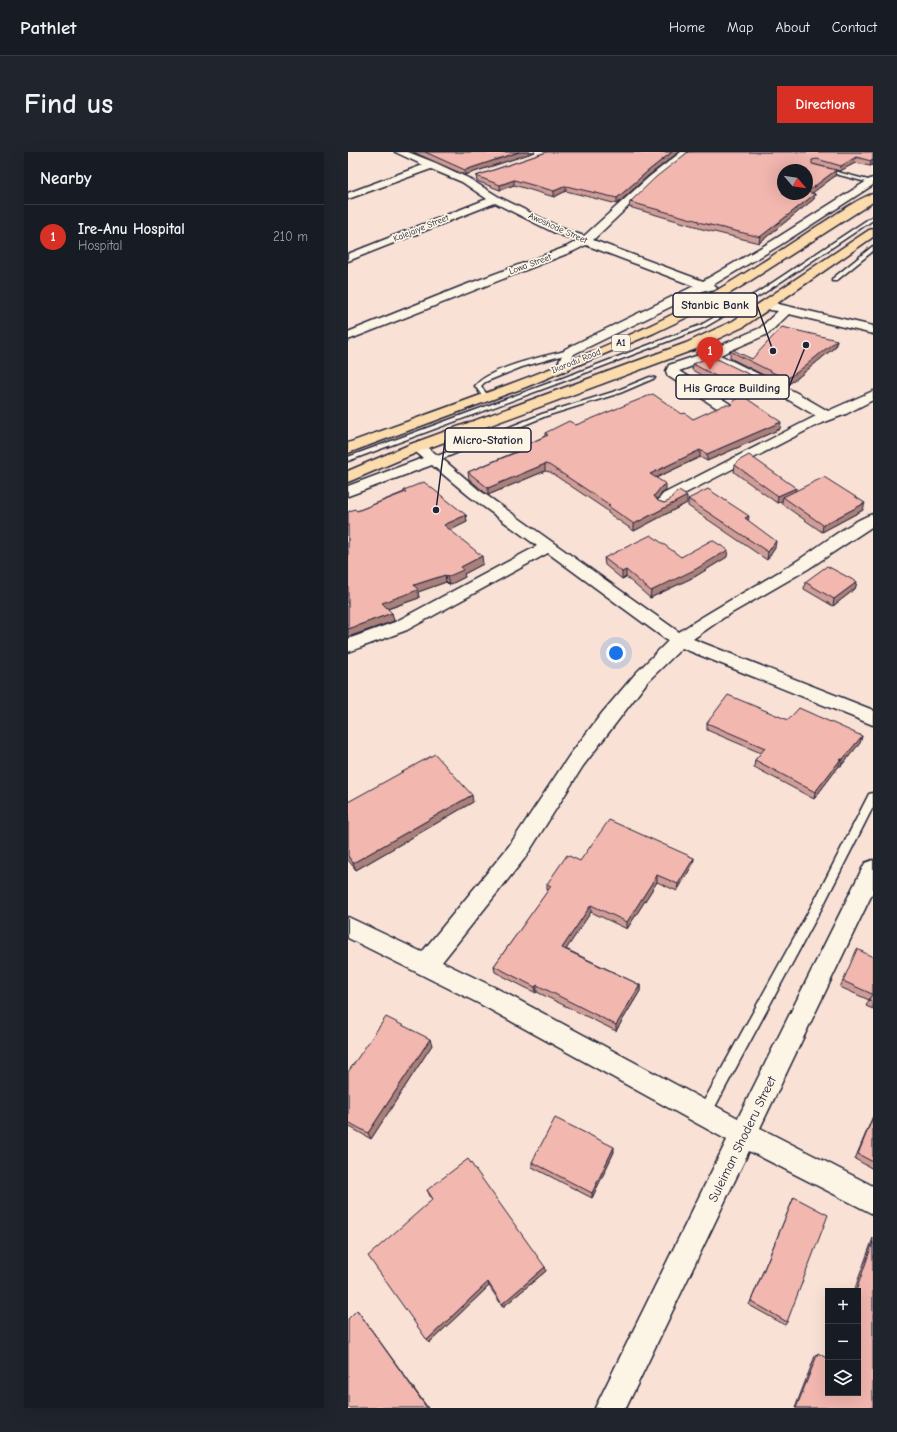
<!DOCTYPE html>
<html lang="en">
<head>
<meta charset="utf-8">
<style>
  :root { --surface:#171b24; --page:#20242c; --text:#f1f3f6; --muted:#9ea1a6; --line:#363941; --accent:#d93025 }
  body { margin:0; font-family:"Comic Neue",sans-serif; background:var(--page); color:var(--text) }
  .controls { position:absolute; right:12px; bottom:12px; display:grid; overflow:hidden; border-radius:0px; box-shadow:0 4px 16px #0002 }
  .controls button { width:36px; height:36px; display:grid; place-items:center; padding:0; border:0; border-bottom:1px solid var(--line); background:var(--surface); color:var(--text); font:20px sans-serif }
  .compass { position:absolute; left:429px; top:12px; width:36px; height:36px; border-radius:50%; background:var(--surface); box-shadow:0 4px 16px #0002; rotate:119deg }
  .you { position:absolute; left:268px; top:501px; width:14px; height:14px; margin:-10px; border:3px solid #fff; border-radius:50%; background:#1a73e8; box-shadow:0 0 0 6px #1a73e833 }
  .badge { display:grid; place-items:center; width:26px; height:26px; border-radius:50%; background:var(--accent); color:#fff; font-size:13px; font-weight:700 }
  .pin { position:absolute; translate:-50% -33px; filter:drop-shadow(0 1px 2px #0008) }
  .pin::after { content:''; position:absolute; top:21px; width:14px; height:12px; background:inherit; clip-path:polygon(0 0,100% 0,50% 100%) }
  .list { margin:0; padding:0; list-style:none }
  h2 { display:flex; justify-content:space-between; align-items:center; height:52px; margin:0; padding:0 16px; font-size:17px }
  h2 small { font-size:13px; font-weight:400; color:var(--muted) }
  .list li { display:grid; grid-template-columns:26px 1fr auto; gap:12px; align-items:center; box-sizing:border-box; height:64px; padding:0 16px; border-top:1px solid var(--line) }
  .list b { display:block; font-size:15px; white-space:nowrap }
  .list p { margin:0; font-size:13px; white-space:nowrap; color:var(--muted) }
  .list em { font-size:13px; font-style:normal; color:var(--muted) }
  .icon { flex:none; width:22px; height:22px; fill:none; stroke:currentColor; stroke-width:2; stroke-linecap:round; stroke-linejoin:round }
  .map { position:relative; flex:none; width:525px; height:1256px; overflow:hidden; border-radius:0px }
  header { display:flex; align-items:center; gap:24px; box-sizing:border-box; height:56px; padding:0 20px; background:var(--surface); border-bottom:1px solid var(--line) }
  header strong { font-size:19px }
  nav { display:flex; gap:22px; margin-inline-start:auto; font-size:14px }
  .intro { display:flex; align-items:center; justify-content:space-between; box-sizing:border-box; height:96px; padding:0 24px }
  h1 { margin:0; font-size:28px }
  .button { padding:10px 18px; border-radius:0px; background:var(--accent); color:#fff; font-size:14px; font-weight:700 }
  main { display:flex; gap:24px; padding:0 24px }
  aside { flex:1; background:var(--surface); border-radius:0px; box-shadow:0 4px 16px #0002 }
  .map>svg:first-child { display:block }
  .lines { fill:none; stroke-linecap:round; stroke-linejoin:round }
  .lane-casing { stroke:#22223b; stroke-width:3 }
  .street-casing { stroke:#22223b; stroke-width:3 }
  .highway-casing { stroke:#22223b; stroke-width:3 }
  .lane { fill:#fcf5e5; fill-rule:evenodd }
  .street { fill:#fcf5e5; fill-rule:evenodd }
  .highway { fill:#fcdcac; fill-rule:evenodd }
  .wall { fill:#d09d96; stroke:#22223b }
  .shaded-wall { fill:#a9807a; stroke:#22223b }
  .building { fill:#f2b7af; stroke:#22223b; fill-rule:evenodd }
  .labels { text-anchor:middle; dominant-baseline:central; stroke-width:3.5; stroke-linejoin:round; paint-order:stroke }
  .far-street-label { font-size:9px; fill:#22223b; stroke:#fcf5e5 }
  .shield { fill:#fcf5e5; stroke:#63616e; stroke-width:1 }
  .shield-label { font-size:10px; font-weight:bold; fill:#22223b }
  .near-street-label { font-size:13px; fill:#22223b; stroke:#fcf5e5 }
  .leader { fill:none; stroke:#22223b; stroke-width:1.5 }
  .callout-dot { fill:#22223b; stroke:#fcf5e5; stroke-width:1.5 }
  .callout { fill:#fcf5e5; stroke:#22223b; stroke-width:1.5 }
  .callout-label { font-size:12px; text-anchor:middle; font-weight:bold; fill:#22223b }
</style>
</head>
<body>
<header>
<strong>Pathlet</strong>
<nav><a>Home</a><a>Map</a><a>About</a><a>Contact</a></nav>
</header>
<div class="intro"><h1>Find us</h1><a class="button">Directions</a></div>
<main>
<aside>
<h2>Nearby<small></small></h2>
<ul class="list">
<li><span class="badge">1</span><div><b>Ire-Anu Hospital</b><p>Hospital</p></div><em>210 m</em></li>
</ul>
</aside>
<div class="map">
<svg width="525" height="1256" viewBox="0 0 525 1256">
  <rect width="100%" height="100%" fill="#f9e2d5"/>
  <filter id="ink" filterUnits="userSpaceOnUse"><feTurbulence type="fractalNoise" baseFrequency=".025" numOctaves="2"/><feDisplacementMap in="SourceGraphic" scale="8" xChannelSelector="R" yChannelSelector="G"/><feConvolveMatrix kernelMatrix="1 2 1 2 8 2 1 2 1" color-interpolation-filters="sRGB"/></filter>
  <g filter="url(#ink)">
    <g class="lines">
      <g class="lane-casing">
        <g id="lane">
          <polygon points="474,16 524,29 524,30 522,31 472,18"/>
          <polygon points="525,64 525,68 416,141 357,175 211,231 0,309 0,305 207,229 353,173 412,139"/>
          <polygon points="525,94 525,99 488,129 484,129 484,127"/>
          <path d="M221 198 224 200 223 201 174 215 137 230 133 234 140 244 139 245H135L127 234C142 215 197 204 221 198Z"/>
          <polygon points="302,225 307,226 272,241 198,264 89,309 86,309 82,307 194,262 268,239"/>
          <polygon points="525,641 525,655 477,750 361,966 356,968 351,966 350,962 351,958 469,744 521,642"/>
        </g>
      </g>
      <g class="street-casing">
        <g id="street">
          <polygon points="47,0 60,0 88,11 120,26 151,45 213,76 236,84 301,25 333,0 344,0 307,29 245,88 355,129 424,89 522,27 525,26 525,33 432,93 365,133 369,136 367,138 363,139 357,138 230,200 226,202 219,219 209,219 208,216 217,197 346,134 238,93 226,99 0,188 0,180 112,135 218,95 229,89 205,80 147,51 0,109 0,102 139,47 114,30 83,17 0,47 0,41 75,13"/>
          <polygon points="426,151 525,174 525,182 441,162 420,182 372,203 449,241 480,259 525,239 525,248 498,262 469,273 334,343 325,348 320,355 315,357 310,355 307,352 315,342 468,264 439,247 361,208 331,219 382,252 384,255 382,258 372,258 320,224 318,219 321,213 351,203 348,199 350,196 354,195 362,198 412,176 430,159 422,158 420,155 422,152"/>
          <path d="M69 291 74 292 91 304 131 338 331 480C369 454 411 433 449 409 469 396 504 368 525 362V374L460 417 375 466 345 487 525 558V573L334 496 300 529 268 571 235 614 177 706 94 810 148 836 390 966 517 711 525 708V740L412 976 525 1034V1062L401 999 278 1256H247L379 988 132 852 0 786V765L74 800 161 694 221 604 254 561 288 521 320 489 200 401 59 478 0 500V487L47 470 189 394 121 344 84 313 0 344V334L75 306 62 295 64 292Z"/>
        </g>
      </g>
      <g class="highway-casing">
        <g id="highway">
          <path d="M525 42V50L394 134 348 161 306 181 178 235 0 301V291C114 249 232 211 339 155 384 131 426 103 468 75 482 67 511 45 525 42Z"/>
          <polygon points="525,77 525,85 395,175 348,197 75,298 0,330 0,319 63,292 338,191 385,169 521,78"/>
        </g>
      </g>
      <use href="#lane" class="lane"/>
      <use href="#street" class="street"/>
      <use href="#highway" class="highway"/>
    </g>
    <g class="wall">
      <polygon points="65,0 187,0 117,23"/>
      <polygon points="199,0 331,0 300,24 269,52 218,39 206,45 166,33 152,38 129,29 128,24"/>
      <polygon points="340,0 525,0 525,13 522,14 507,11 492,19 468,13 466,13 487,24 464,41 467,42 466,47 411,91 350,76 350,75 281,55 282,50"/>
      <polygon points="489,188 487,195 447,228 437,234 382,206 382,199 404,207"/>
      <polygon points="345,212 410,234 391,244 344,218"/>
      <polygon points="334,262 345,267 432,277 359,309 352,305 308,326 318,339 314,341 309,348 310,349 316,351 339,351 286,379 260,361 260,359 202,320 197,319 140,343 121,327 120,320 172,298 172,296 197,284 197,281 228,273"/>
      <polygon points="387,313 448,336 447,339 515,358 474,380 434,352 434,349 429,351 386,320"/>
      <polygon points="56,338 118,363 119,370 102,378 135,412 116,422 117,425 101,433 98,430 70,440 71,446 40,457 44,461 46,469 0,485 0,360 9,359 56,340"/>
      <polygon points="340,347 427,396 419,408 340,354"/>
      <polygon points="333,405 379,405 348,424 302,446 278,425 274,427 257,413 256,406"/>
      <polygon points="457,430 509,430 507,437 485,454 456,437"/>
      <polygon points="440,568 514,584 512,591 493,614 491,614 466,647 406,615 407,608 413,601 359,578 359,571"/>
      <polygon points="0,650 125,650 8,718 0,708"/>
      <polygon points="346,706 345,712 329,739 309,730 279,777 243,760 218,797 292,833 292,839 268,879 189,840 188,841 147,820 146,814 200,739 199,738 199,732 232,709"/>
      <polygon points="525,805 525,857 518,854 521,848 492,835 495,829"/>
      <polygon points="84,893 23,987 0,974 0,920"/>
      <polygon points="525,964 525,1017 507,1007"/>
      <polygon points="266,1000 244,1046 184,1015 184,1010"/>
      <polygon points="79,1038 197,1115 198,1119 155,1155 141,1134 81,1191 84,1048"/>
      <polygon points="446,1045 439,1170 437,1173 401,1153"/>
      <polygon points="525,1086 525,1256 447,1256 467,1204 470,1201 480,1241 510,1139 506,1139"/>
    </g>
    <g class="shaded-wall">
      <polygon points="171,0 187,0 117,23 117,18"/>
      <polygon points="324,0 331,0 300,24 269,52 269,46 300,19"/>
      <polygon points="508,5 507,11 492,19 493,14"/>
      <polygon points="525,8 525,13 522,14 523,9"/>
      <polygon points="488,18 487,24 459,45 459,40"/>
      <polygon points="166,28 166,33 152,38 152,33"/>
      <polygon points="218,34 218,39 206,45 206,39"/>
      <polygon points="467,42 466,47 411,91 412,85"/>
      <polygon points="489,188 487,195 447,228 437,234 438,227"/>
      <polygon points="411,227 410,234 391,244 392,237"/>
      <polygon points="433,270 432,277 359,309 359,302"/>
      <polygon points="352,298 352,305 301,329 302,322"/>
      <polygon points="197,312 197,319 140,343 140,336"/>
      <polygon points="318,332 318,339 314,341 306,351 306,344 314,334"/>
      <polygon points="448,336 447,343 435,345 434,349 429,351 430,344"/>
      <polygon points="339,344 339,351 286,379 286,372"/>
      <polygon points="517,351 515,358 474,380 475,373"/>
      <polygon points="118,363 119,370 97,381 96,373"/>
      <polygon points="401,364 400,371 397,366"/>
      <polygon points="428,389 427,396 419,408 420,400"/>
      <polygon points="380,398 379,405 348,424 302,446 303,439"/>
      <polygon points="134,404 135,412 116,422 117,425 101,433 99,425 113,415"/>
      <polygon points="278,418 278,425 274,427 274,420"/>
      <polygon points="97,423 98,430 70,440 71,446 36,458 34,451 66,433"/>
      <polygon points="509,430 507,437 485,454 486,447"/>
      <polygon points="44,461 46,469 0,485 0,477"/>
      <polygon points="514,584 512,591 493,614 495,607"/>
      <polygon points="493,607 491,614 466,647 467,640"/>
      <polygon points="124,643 125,650 8,718 5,711"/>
      <polygon points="346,706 345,712 329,739 330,732"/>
      <polygon points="309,723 309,730 279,777 279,770"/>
      <polygon points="243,753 243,760 215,802 214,796"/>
      <polygon points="189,833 189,840 188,841 187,835"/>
      <polygon points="292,833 292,839 268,879 268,873"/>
      <polygon points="82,887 84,893 23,987 20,981"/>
      <polygon points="266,995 266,1000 244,1046 244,1041"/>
      <polygon points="197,1115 198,1119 155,1155 154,1152"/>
      <polygon points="140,1130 141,1134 81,1191 79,1188"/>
      <polygon points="9,1158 12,1162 80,1256 79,1256"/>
    </g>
    <g class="building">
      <polygon points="77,0 171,0 117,18"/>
      <polygon points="199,0 324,0 300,19 269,46 218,34 206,39 166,28 152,33 128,24"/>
      <path d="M340 0H525V8L523 9 508 5 493 14 469 7 464 8V12L488 18 459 40 467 42 412 85 350 70 351 69 282 50 308 25ZM435 18H459V42H435Z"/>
      <polygon points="434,175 489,188 448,221 438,227 382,199 385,198 404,207"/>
      <polygon points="363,204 411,227 392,237 345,212"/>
      <polygon points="305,242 334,262 337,261 345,267 376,253 383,253 386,248 395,244 433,270 359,302 352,298 302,322 318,332 314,334 306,344 310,349 316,351 321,349 326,342 331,339 339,344 286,372 260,354 262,353 201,313 197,312 140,336 120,320 174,298 172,296 200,283 197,281 221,269 228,273"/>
      <polygon points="401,303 448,336 430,344 387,313 390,309"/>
      <polygon points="476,325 517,351 475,373 435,345"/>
      <polygon points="76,330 118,363 96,373 134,404 113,415 115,418 99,425 97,423 66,433 70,438 34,451 44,461 0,477 0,360 7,357 9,359 58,340 56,338"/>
      <polygon points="360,337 401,364 397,366 428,389 420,400 340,347"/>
      <polygon points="303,383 333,405 364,388 380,398 348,417 303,439 278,418 274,420 256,406"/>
      <polygon points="479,414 509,430 486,447 457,430"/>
      <polygon points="380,543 440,568 451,556 514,584 495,607 493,607 467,640 407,608 417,596 359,571"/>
      <polygon points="87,602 124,643 5,711 0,704 0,650"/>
      <polygon points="261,668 346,706 330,732 309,723 279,770 243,753 214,796 292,833 268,873 189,833 187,835 146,814 203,734 199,732 219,703 232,709"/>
      <polygon points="509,797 525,805 525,850 521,848 524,842 495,829"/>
      <polygon points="38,865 82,887 20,981 0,970 0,920"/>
      <polygon points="525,965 525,1010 510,1002"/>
      <polygon points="207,966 266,995 244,1041 184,1010"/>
      <polygon points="120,1007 197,1115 154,1152 140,1130 79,1188 20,1104 85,1047 79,1038"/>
      <polygon points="446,1045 480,1063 439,1170 403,1149"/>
      <polygon points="525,1090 525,1256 448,1256 470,1201 480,1207 480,1241 510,1241 510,1139 508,1139"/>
      <polygon points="9,1158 79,1256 0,1256 0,1167"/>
    </g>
  </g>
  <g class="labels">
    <g class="far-street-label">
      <text transform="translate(73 76) rotate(-22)">Kalejaiye Street</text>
      <text transform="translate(210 76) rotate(24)">Awoshode Street</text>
      <text transform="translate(182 112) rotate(-20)">Lowa Street</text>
      <text transform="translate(228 209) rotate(-22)">Ikorodu Road</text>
    </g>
    <rect class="shield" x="264" y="183" width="18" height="16" rx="3"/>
    <g class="shield-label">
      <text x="273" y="191">A1</text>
    </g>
    <g class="near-street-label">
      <text transform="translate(394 987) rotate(-64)">Suleiman Shoderu Street</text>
    </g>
  </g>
  <path class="leader" d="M425 199L409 153M458 193L441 235M88 358L97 288"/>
  <g class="callout-dot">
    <circle cx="425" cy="199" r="4"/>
    <circle cx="458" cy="193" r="4"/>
    <circle cx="88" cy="358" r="4"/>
  </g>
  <g class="callout">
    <rect x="325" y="141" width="84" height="24" rx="4"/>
    <rect x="328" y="223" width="113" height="24" rx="4"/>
    <rect x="97" y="276" width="86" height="24" rx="4"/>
  </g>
  <g class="callout-label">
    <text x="367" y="157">Stanbic Bank</text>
    <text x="384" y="240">His Grace Building</text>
    <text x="140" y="292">Micro-Station</text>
  </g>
</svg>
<div class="controls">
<button>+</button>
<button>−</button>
<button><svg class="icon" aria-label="layers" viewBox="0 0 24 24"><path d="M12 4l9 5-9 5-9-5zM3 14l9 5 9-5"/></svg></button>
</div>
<svg class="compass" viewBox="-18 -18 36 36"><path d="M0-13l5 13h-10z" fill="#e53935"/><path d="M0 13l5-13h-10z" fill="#9ea1a6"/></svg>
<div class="you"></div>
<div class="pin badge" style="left:362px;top:218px">1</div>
</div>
</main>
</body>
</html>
